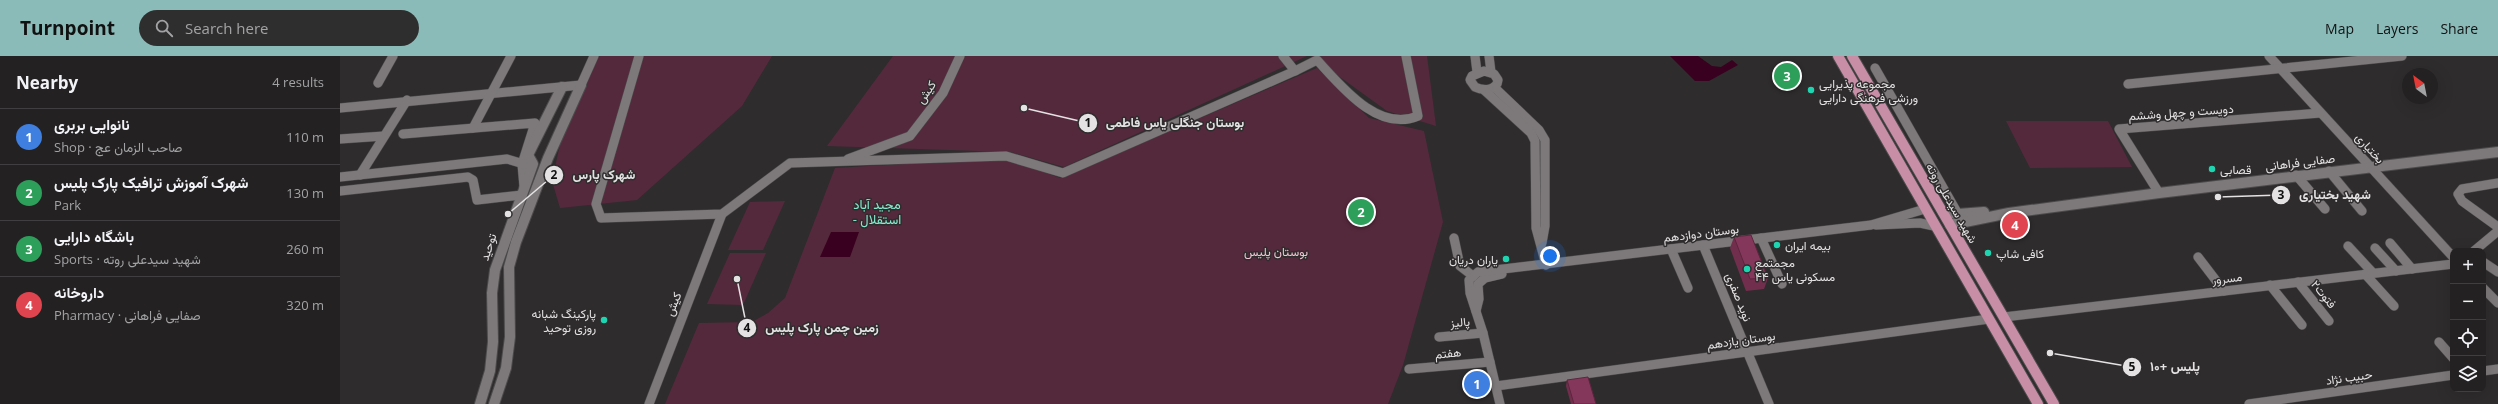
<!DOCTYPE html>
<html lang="en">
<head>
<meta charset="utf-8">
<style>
  :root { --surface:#232122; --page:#2f2e2f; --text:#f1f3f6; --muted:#a3a3a5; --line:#403e40; --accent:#8bbbb9 }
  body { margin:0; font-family:"Open Sans",Vazirmatn,sans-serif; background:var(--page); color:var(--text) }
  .controls { position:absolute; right:12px; bottom:12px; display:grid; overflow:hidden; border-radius:8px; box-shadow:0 4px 16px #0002 }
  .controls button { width:36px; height:36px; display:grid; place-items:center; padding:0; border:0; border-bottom:1px solid var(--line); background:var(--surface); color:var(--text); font:20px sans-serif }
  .compass { position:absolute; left:2062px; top:12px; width:36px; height:36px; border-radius:50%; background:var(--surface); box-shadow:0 4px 16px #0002; rotate:328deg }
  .you { position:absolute; left:1210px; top:200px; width:14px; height:14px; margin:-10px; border:3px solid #fff; border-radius:50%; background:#1a73e8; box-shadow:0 0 0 6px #1a73e833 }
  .badge { display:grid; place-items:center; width:26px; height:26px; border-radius:50%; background:var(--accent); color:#fff; font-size:13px; font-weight:700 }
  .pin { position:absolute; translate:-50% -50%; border:2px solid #fff; box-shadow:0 1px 4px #0006 }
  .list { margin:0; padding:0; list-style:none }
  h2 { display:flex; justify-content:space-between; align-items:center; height:52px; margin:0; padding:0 16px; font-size:17px }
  h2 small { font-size:13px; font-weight:400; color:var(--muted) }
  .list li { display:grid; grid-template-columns:26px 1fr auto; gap:12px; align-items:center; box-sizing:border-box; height:56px; padding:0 16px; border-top:1px solid var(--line) }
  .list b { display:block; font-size:15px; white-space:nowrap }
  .list p { margin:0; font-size:13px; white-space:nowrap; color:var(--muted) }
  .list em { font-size:13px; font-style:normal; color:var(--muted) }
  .icon { flex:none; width:22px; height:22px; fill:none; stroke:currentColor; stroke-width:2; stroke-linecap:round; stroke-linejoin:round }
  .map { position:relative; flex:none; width:2158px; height:348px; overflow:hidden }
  header { display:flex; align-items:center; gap:24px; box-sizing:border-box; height:56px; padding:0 20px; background:var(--accent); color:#111 }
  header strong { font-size:19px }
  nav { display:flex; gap:22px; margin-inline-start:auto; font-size:14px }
  .search { width:280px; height:36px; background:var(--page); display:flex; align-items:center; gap:10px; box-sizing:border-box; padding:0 14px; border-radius:22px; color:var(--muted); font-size:15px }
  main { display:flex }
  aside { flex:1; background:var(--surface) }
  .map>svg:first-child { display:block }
  .green { fill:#55293c }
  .water { fill:#39011f }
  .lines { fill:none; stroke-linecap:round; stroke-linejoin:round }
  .street-casing { stroke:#4c4a4b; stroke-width:10 }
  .secondary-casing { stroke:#4c4a4b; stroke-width:12 }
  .primary-casing { stroke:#4c4a4b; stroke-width:12 }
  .street { stroke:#7d797a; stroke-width:9 }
  .secondary { stroke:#7d797a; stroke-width:10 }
  .primary { stroke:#c78ea5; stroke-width:10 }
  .wall { fill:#722f4d }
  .building { fill:#84375a; stroke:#5c263f }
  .poi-dot { fill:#1dd5b1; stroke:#2f2c2d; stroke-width:1.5 }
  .labels { text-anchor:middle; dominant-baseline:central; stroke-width:3; stroke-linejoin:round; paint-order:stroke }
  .poi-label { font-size:12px; fill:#e4e2e3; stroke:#2f2c2d; text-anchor:start }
  .street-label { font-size:12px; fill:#e4e2e3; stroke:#2f2c2d }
  .park-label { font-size:12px; fill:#f3c4d5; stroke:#2f2c2d }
  .neighbourhood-label { font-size:13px; fill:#88e9ce; stroke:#2f2c2d }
  .leader { fill:none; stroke:#e4e2e3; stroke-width:1.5 }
  .callout-dot { fill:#e4e2e3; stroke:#2f2c2d; stroke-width:1.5 }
  .mark-label { font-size:12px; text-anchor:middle; font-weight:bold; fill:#111 }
  .callout-label { font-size:13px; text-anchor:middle; font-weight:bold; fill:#e4e2e3; stroke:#2f2c2d; stroke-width:3; stroke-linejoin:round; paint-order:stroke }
</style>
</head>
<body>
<header>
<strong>Turnpoint</strong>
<div class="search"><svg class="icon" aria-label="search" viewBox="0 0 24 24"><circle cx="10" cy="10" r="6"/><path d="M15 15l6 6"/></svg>Search here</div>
<nav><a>Map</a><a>Layers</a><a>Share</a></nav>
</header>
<main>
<aside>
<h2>Nearby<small>4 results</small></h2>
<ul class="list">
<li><span class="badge" style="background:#3f7fe0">1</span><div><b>نانوایی بربری</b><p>Shop · صاحب الزمان عج</p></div><em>110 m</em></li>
<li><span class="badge" style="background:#2e9e5b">2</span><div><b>شهرک آموزش ترافیک پارک پلیس</b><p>Park</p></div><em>130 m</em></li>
<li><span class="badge" style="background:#2e9e5b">3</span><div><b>باشگاه دارایی</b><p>Sports · شهید سیدعلی روته</p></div><em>260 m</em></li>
<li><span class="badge" style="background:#e0444e">4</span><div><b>داروخانه</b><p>Pharmacy · صفایی فراهانی</p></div><em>320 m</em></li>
</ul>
</aside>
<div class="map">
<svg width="2158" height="348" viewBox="0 0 2158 348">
  <rect width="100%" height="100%" fill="#2f2c2d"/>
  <g class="green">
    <polygon points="257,0 432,0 402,50 297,144 220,152 212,125 221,84"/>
    <polygon points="553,0 967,0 724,111 671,96 487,90"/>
    <polygon points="971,0 1087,0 1096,70 1047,55"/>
    <polygon points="977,12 1029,62 1084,75 1103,166 1063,309 1048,348 325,348 359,267 412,266 428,257 445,242 495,112 667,102 720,122"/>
    <polygon points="1666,65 1768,65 1792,111 1690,112"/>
    <polygon points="445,145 423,194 388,194 410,146"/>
    <polygon points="390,197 426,197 403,249 367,248"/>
  </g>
  <g class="water">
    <polygon points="1330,0 1358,0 1372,10 1381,11 1392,4 1398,9 1369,25 1355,25"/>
    <polygon points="491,176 519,176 510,201 480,201"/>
  </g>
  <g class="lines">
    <g class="street-casing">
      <g id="street">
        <polyline points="299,0 256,148 261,162 382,158 450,107 666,100 723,117 955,15"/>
        <path d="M943 0 955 15 977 4C1001 30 1038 77 1078 60L1066 0"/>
        <polyline points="1135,0 1137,16"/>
        <polyline points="1149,0 1151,16"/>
        <polyline points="1929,0 2113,201"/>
        <polyline points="1535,12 1618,158"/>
        <path d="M1144 15 1154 18 1158 24C1157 35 1143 35 1135 31L1130 24 1132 20Z"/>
        <polyline points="38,27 53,0"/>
        <polyline points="1788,28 2062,0"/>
        <polyline points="1154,31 1199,74 1205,84 1205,170 1202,187"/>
        <polyline points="1144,34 1191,77 1195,85 1196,172 1206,209"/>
        <polyline points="0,52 241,29 254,0"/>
        <polyline points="133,72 171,0"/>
        <polyline points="63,78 195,67 182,108 184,131"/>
        <polyline points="0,83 44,80"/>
        <polyline points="508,103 570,80 603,37 620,0"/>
        <polyline points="1989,115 2022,155"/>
        <polyline points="20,119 67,44"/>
        <polyline points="1956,119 1985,153"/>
        <polyline points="0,121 167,103 187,109"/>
        <polyline points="2158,127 2122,133 2118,138 2122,145 2158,171"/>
        <polyline points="0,135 128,121 133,124 137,144 182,139"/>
        <polyline points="1819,137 1779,73 1980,57"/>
        <polyline points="1536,169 1580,167 1594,170"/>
        <polyline points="1114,182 1120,210 1133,220"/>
        <polyline points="1421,182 1442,228"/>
        <polyline points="2050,187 2072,213"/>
        <polyline points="1363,189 1429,348"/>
        <polyline points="2008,190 2033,217"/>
        <polyline points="2035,192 2056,215"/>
        <polyline points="1331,193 1348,232"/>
        <polyline points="2134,195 2158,175"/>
        <polyline points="1858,201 1884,235"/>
        <polyline points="2143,206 2158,216"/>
        <polyline points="2025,218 2054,250"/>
        <polyline points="1958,226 1989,265"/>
        <polyline points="1930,229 1962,269"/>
        <polyline points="2143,232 2158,247"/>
        <polyline points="1136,255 1139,243 1138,228 1145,222 1162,218"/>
        <polyline points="1664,261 2113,208"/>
        <polyline points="1099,281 1143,277"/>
        <polyline points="2099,286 2113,302"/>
        <polyline points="1069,313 1150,306"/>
        <polyline points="2143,315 2158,313"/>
        <polyline points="1156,330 1649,263"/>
        <polyline points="309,348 382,158"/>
        <polyline points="1160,348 1143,277 1130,237 1129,224 1138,216 1531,169 1585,153"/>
        <polyline points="1909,348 2113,319"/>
      </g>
    </g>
    <g class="secondary-casing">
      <g id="secondary">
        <polyline points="1603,156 1618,158 1644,156"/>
        <polyline points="1610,169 1669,157 1819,137 2158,96"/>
        <polyline points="140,348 150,315 153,286 152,237 155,214 193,108 188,99 222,31"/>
        <polyline points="154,348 166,312 170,281 169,211 176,186 208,102 241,29"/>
      </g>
    </g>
    <g class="primary-casing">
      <g id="primary">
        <polyline points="1498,0 1698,348"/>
        <polyline points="1512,0 1714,348"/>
      </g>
    </g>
    <use href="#street" class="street"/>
    <use href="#secondary" class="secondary"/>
    <use href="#primary" class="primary"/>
  </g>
  <g class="wall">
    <polygon points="1394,181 1428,222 1424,233 1406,235 1390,192"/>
    <polygon points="1227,324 1256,348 1231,348 1226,330"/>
  </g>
  <g class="building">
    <polygon points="1411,179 1428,222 1410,223 1394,181"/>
    <polygon points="1248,321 1256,348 1234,348 1227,324"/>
  </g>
  <g class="poi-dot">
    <circle cx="1471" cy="34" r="4"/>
    <circle cx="1872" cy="113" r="4"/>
    <circle cx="1437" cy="189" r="4"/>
    <circle cx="1648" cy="197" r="4"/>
    <circle cx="1166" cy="203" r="4"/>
    <circle cx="1407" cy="213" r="4"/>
    <circle cx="264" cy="264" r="4"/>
  </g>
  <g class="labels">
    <g class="poi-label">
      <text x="1479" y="27">مجموعه پذیرایی<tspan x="1479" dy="14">ورزشی فرهنگی دارایی</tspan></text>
      <text x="1880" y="113">قصابی</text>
      <text x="1445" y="189">بیمه ایران</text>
      <text x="1656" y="197">کافی شاپ</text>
      <text x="1158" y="203" text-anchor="end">یاران دریان</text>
      <text x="1415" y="206">مجمتمع<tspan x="1415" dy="14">مسکونی یاس ۴۴</tspan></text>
      <text x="256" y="257" text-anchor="end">پارکینگ شبانه<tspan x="256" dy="14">روزی توحید</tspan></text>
    </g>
    <g class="street-label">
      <text transform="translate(586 36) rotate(-56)">کیش</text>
      <text transform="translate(1841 56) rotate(-4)">دویست و چهل وششم</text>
      <text transform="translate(2030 92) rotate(47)">بختیاری</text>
      <text transform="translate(1960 106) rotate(-7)">صفایی فراهانی</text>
      <text transform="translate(1612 147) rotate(60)">شهید سیدعلی روته</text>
      <text transform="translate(1361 177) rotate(-7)">بوستان دوازدهم</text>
      <text transform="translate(148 191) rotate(-72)">توحید</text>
      <text transform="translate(1887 222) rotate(-7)">مسرور</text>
      <text transform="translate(1984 238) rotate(51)">فتوت۲</text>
      <text transform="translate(1399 241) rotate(68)">نوید صفری</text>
      <text transform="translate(333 248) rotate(-69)">کیش</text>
      <text transform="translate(1120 266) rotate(-5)">پالیز</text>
      <text transform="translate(1401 284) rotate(-8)">بوستان یازدهم</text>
      <text transform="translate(1108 297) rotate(-5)">هفتم</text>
      <text transform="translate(2009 321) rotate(-8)">حبیب نژاد</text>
    </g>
    <g class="park-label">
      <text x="936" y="195">بوستان پلیس</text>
    </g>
    <g class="neighbourhood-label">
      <text x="537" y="148">مجید آباد<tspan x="537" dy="15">- استقلال</tspan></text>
    </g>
  </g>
  <path class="leader" d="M684 52L748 67M168 158L214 119M1878 141L1941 139M397 223L407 272M1710 297L1792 311"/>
  <g class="callout-dot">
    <circle cx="684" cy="52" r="4"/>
    <circle cx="168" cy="158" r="4"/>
    <circle cx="1878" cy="141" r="4"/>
    <circle cx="397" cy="223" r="4"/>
    <circle cx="1710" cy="297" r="4"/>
    <circle cx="748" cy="67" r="10"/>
    <circle cx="214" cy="119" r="10"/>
    <circle cx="1941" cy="139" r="10"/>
    <circle cx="407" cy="272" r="10"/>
    <circle cx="1792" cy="311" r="10"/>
  </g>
  <g class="mark-label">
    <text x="748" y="71">1</text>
    <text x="214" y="123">2</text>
    <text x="1941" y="143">3</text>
    <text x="407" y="276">4</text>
    <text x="1792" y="315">5</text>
  </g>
  <g class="callout-label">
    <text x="835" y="71">بوستان جنگلی یاس فاطمی</text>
    <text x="264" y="123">شهرک پارس</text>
    <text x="1995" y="143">شهید بختیاری</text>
    <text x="482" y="276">زمین چمن پارک پلیس</text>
    <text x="1835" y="315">پلیس +۱۰</text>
  </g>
</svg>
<div class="controls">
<button>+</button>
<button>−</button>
<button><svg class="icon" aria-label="locate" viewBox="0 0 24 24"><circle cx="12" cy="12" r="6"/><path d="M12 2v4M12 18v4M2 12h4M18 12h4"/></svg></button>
<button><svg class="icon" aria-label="layers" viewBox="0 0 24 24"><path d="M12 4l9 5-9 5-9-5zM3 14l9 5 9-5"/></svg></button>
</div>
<svg class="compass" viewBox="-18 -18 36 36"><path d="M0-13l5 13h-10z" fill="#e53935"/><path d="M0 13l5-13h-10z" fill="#a3a3a5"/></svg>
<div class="you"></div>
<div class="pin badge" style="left:1137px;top:328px;background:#3f7fe0">1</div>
<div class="pin badge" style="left:1021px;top:156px;background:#2e9e5b">2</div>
<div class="pin badge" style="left:1447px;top:20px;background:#2e9e5b">3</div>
<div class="pin badge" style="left:1675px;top:169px;background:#e0444e">4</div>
</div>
</main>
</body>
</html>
